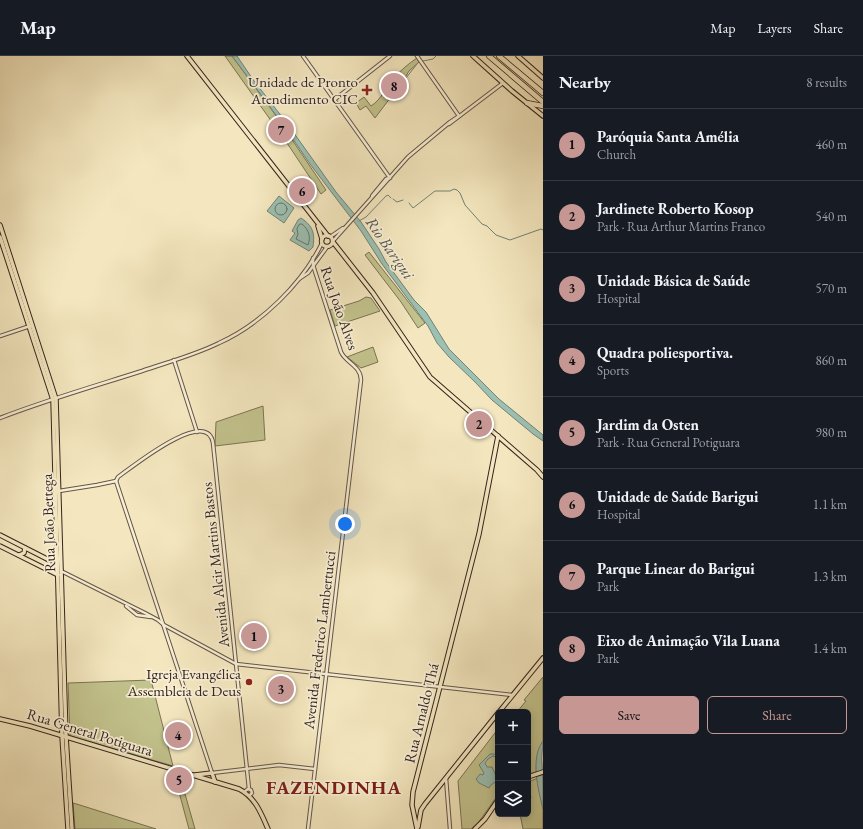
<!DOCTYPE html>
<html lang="en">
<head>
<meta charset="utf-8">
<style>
  :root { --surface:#171b24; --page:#20242c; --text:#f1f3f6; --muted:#9ea1a6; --line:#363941; --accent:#c59692 }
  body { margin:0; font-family:"EB Garamond",serif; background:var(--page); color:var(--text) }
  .controls { position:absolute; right:12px; bottom:12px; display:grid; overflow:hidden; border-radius:6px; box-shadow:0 2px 10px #0003 }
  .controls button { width:36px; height:36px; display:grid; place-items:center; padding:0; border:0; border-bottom:1px solid var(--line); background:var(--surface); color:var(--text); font:20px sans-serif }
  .you { position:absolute; left:345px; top:468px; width:14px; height:14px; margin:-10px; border:3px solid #fff; border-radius:50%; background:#1a73e8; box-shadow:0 0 0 6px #1a73e833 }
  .badge { display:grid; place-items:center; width:26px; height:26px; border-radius:50%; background:var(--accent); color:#111; font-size:13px; font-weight:700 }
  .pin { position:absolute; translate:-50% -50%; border:2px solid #fff; box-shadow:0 1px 4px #0006 }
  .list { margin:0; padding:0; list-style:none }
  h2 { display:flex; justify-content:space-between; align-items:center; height:52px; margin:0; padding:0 16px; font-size:17px }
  h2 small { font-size:13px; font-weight:400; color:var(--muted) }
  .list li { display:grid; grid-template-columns:26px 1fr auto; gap:12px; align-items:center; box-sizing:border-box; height:72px; padding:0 16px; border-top:1px solid var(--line) }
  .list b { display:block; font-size:15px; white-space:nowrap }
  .list p { margin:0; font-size:13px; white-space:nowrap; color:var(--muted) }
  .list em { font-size:13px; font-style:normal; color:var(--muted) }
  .actions { display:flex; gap:8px; padding:12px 16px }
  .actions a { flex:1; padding:9px 0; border:1px solid var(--accent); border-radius:6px; text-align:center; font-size:14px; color:var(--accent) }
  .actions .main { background:var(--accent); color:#111 }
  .icon { flex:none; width:22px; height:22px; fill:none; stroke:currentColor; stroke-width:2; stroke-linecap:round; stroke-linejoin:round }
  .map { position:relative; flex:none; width:543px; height:773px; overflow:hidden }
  header { display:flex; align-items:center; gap:24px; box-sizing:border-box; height:56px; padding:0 20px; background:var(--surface); border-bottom:1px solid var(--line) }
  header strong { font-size:19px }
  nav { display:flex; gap:22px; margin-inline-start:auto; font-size:14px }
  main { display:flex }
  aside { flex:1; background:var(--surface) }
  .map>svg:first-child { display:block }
  .green { fill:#c3c38d; stroke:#7b7456 }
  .water { fill:#9cc0b2; stroke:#728277 }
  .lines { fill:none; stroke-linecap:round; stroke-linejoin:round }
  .shore { stroke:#687268; stroke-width:1 }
  .stream { stroke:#728277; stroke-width:1 }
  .minor-casing { stroke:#635547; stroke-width:4.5 }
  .major-casing { stroke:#33241f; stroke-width:5.5 }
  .highway-casing { stroke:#33241f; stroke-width:6 }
  .minor { stroke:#f8efd5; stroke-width:2.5 }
  .major { stroke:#f4e7bf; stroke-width:3.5 }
  .highway { stroke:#f4e7bf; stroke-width:4.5 }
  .poi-dot { fill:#8f2418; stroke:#f8efd5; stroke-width:1.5 }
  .labels { text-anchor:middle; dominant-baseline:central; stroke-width:3.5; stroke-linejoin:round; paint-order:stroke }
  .poi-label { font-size:15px; fill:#33241f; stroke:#f8efd5; text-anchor:end }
  .street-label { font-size:15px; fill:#33241f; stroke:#f8efd5 }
  .water-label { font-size:16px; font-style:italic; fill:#52534b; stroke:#f8efd5 }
  .district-label { font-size:19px; font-weight:bold; letter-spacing:1px; fill:#7a1f14; stroke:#f8efd5 }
</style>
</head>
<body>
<header>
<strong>Map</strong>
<nav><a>Map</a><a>Layers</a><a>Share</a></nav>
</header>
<main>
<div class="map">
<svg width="543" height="773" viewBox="0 0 543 773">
  <rect width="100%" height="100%" fill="#f4e7bf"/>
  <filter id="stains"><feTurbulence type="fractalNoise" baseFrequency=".005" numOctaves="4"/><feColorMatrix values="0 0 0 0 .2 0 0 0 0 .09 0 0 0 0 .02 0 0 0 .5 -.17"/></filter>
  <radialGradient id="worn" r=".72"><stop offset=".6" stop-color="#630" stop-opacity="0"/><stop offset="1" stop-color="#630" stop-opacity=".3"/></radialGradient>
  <g class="green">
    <polygon points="225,0 232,0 274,57 326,134 321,138 289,90"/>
    <path d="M417 2 419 6 409 15 403 25 375 62 366 50 360 54 356 47 364 41 371 50C382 43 385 32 393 23 400 15 408 8 417 2Z"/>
    <polygon points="369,196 425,267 418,272 401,246 365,199"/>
    <polygon points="366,241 371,242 380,255 335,270 330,254 359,245"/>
    <polygon points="373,291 378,306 361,312 347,301"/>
    <polygon points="263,350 265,384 215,390 216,366"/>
    <polygon points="543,621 543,685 542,687 536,716 528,718 528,656 517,656 526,645 524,644"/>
    <polygon points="151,624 173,710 70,680 68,627"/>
    <polygon points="498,673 498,739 478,767 471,773 462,773 458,725"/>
    <polygon points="538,722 543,753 543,773 523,773 520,758 528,758 528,749 531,741 530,737 528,736 528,726"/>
    <polygon points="179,736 185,738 195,773 189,773"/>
    <polygon points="73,747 83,750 156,773 75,773"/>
  </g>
  <g class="water">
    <polygon points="232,0 237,0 254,25 286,66 336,136 361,166 379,193 386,206 414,244 426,256 449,293 499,343 543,379 543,385 533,378 492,344 475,326 449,301 437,287 428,270 382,208 361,175 310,108 282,67"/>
    <polygon points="279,140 294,152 284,167 267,155"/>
    <path d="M301 162C313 170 315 177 313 191L309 195 290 184 295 177 292 175 298 164Z"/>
    <path d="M543 685C543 692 541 702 542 707 543 722 543 737 543 753 538 733 530 702 543 685Z"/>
    <polygon points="490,698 498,698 498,702 493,700 488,703 485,707 487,711 492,711 498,724 491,729 489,732 479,727 476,723 480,718 483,719 484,717 479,709"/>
  </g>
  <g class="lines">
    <g class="shore">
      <circle cx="281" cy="153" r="6"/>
      <path d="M300 168H302C309 174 311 181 308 189L296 183 298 178 297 173Z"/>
    </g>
    <g class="stream">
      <polyline points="423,5 433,3 436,0"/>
      <polyline points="395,36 417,8"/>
      <polyline points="393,143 397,146 403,144"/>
      <polyline points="409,147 413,152 435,135 450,135 454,133 457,134 460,137 465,149 482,168 487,170 496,179 510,184 541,173 543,174"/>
      <polyline points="359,165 366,161 386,140 388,139 391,142"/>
    </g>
    <g class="minor-casing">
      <g id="minor">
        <polyline points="303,0 390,122"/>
        <polyline points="417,0 459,60"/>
        <polyline points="334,44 390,0"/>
        <polyline points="449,68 503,27"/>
        <polyline points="372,140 386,123 389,122"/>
        <polyline points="330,181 343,172"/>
        <polyline points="333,185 408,101 450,66 459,60"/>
        <polyline points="299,223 308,217 327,191"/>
        <polyline points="0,280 30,270"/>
        <polyline points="174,304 197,376"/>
        <path d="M0 362C46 344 95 330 142 315 168 306 195 299 219 287 261 268 302 228 322 187"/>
        <path d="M116 425 118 421C131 412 207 350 213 387L249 733"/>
        <polyline points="116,425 212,717 279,709 315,713"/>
        <polyline points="59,435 97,429 116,425"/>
        <polyline points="61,515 145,557 158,564 164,569 236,608 512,639"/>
        <polyline points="126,550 137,559 151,561"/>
        <polyline points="446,722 450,773"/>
        <polyline points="244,736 248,733 251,734 252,737 249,740"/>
        <path d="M308 773 361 324C361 310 346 307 341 296L313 209V202"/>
      </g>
    </g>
    <g class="major-casing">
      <g id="major">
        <polyline points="187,0 328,180"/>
        <polyline points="473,0 512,35 543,60"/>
        <polyline points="518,0 543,22"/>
        <polyline points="0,169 56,343 66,681 72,773"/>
        <polyline points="318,170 322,183"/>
        <circle cx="327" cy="185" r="5.5"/>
        <polyline points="0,181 53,344 62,680 68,773"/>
        <polyline points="333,186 373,237 430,321 537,414 543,421"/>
        <polyline points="0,479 49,504 54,505 57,503"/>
        <polyline points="0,490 58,519"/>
        <polyline points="19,499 24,497 25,492"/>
        <polyline points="499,656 543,602"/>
        <path d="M0 663 30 670 239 733C255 741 261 757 268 773"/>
        <polyline points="195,719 212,717 215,726"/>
        <polyline points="528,721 543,716"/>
        <polyline points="418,771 421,754 425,748 498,657"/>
        <polyline points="417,773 412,749 413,736 479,478 498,380"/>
        <polyline points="475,773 485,763 498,744"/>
      </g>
    </g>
    <g class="highway-casing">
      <g id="highway">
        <polyline points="489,0 543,46"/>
        <polyline points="499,0 543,37"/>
        <polyline points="527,47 543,50"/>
      </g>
    </g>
    <use href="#minor" class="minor"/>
    <use href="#major" class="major"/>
    <use href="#highway" class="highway"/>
  </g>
  <g class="poi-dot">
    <path d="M365 28h4v4h4v4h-4v4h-4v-4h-4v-4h4z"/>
    <circle cx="249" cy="626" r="4"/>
  </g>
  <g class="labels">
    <g class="poi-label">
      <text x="358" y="25">Unidade de Pronto<tspan x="358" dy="17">Atendimento CIC</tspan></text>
      <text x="241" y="617">Igreja Evangélica<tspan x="241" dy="17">Assembleia de Deus</tspan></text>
    </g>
    <g class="street-label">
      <text transform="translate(340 252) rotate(71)">Rua João Alves</text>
      <text transform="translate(48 467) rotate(-92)">Rua João Bettega</text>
      <text transform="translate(215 509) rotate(-96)">Avenida Alcir Martins Bastos</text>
      <text transform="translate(319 584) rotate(-83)">Avenida Frederico Lambertucci</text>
      <text transform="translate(421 657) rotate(-76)">Rua Arnaldo Thá</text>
      <text transform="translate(90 676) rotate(17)">Rua General Potiguara</text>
    </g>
    <g class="water-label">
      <text transform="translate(390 192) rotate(55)">Rio Barigui</text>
    </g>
    <g class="district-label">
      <text x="334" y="731">FAZENDINHA</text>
    </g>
  </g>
  <rect width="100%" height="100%" filter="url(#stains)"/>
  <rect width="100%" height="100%" fill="url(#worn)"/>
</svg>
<div class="controls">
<button>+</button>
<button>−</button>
<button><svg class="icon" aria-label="layers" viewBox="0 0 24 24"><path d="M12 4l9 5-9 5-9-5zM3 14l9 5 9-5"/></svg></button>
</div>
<div class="you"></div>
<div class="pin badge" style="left:254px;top:580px">1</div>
<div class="pin badge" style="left:479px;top:368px">2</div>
<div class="pin badge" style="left:281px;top:633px">3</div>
<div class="pin badge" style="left:178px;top:679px">4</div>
<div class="pin badge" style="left:179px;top:724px">5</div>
<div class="pin badge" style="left:302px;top:135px">6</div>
<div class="pin badge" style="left:281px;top:74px">7</div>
<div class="pin badge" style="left:394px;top:30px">8</div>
</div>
<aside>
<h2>Nearby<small>8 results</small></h2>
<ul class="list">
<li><span class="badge">1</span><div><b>Paróquia Santa Amélia</b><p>Church</p></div><em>460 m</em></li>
<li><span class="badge">2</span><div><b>Jardinete Roberto Kosop</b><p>Park · Rua Arthur Martins Franco</p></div><em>540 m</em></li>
<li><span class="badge">3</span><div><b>Unidade Básica de Saúde</b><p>Hospital</p></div><em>570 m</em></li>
<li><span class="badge">4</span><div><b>Quadra poliesportiva.</b><p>Sports</p></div><em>860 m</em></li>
<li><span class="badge">5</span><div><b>Jardim da Osten</b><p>Park · Rua General Potiguara</p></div><em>980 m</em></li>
<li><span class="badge">6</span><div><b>Unidade de Saúde Barigui</b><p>Hospital</p></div><em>1.1 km</em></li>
<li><span class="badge">7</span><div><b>Parque Linear do Barigui</b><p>Park</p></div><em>1.3 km</em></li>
<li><span class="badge">8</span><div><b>Eixo de Animação Vila Luana</b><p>Park</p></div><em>1.4 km</em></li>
</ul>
<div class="actions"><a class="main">Save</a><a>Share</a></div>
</aside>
</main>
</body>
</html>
